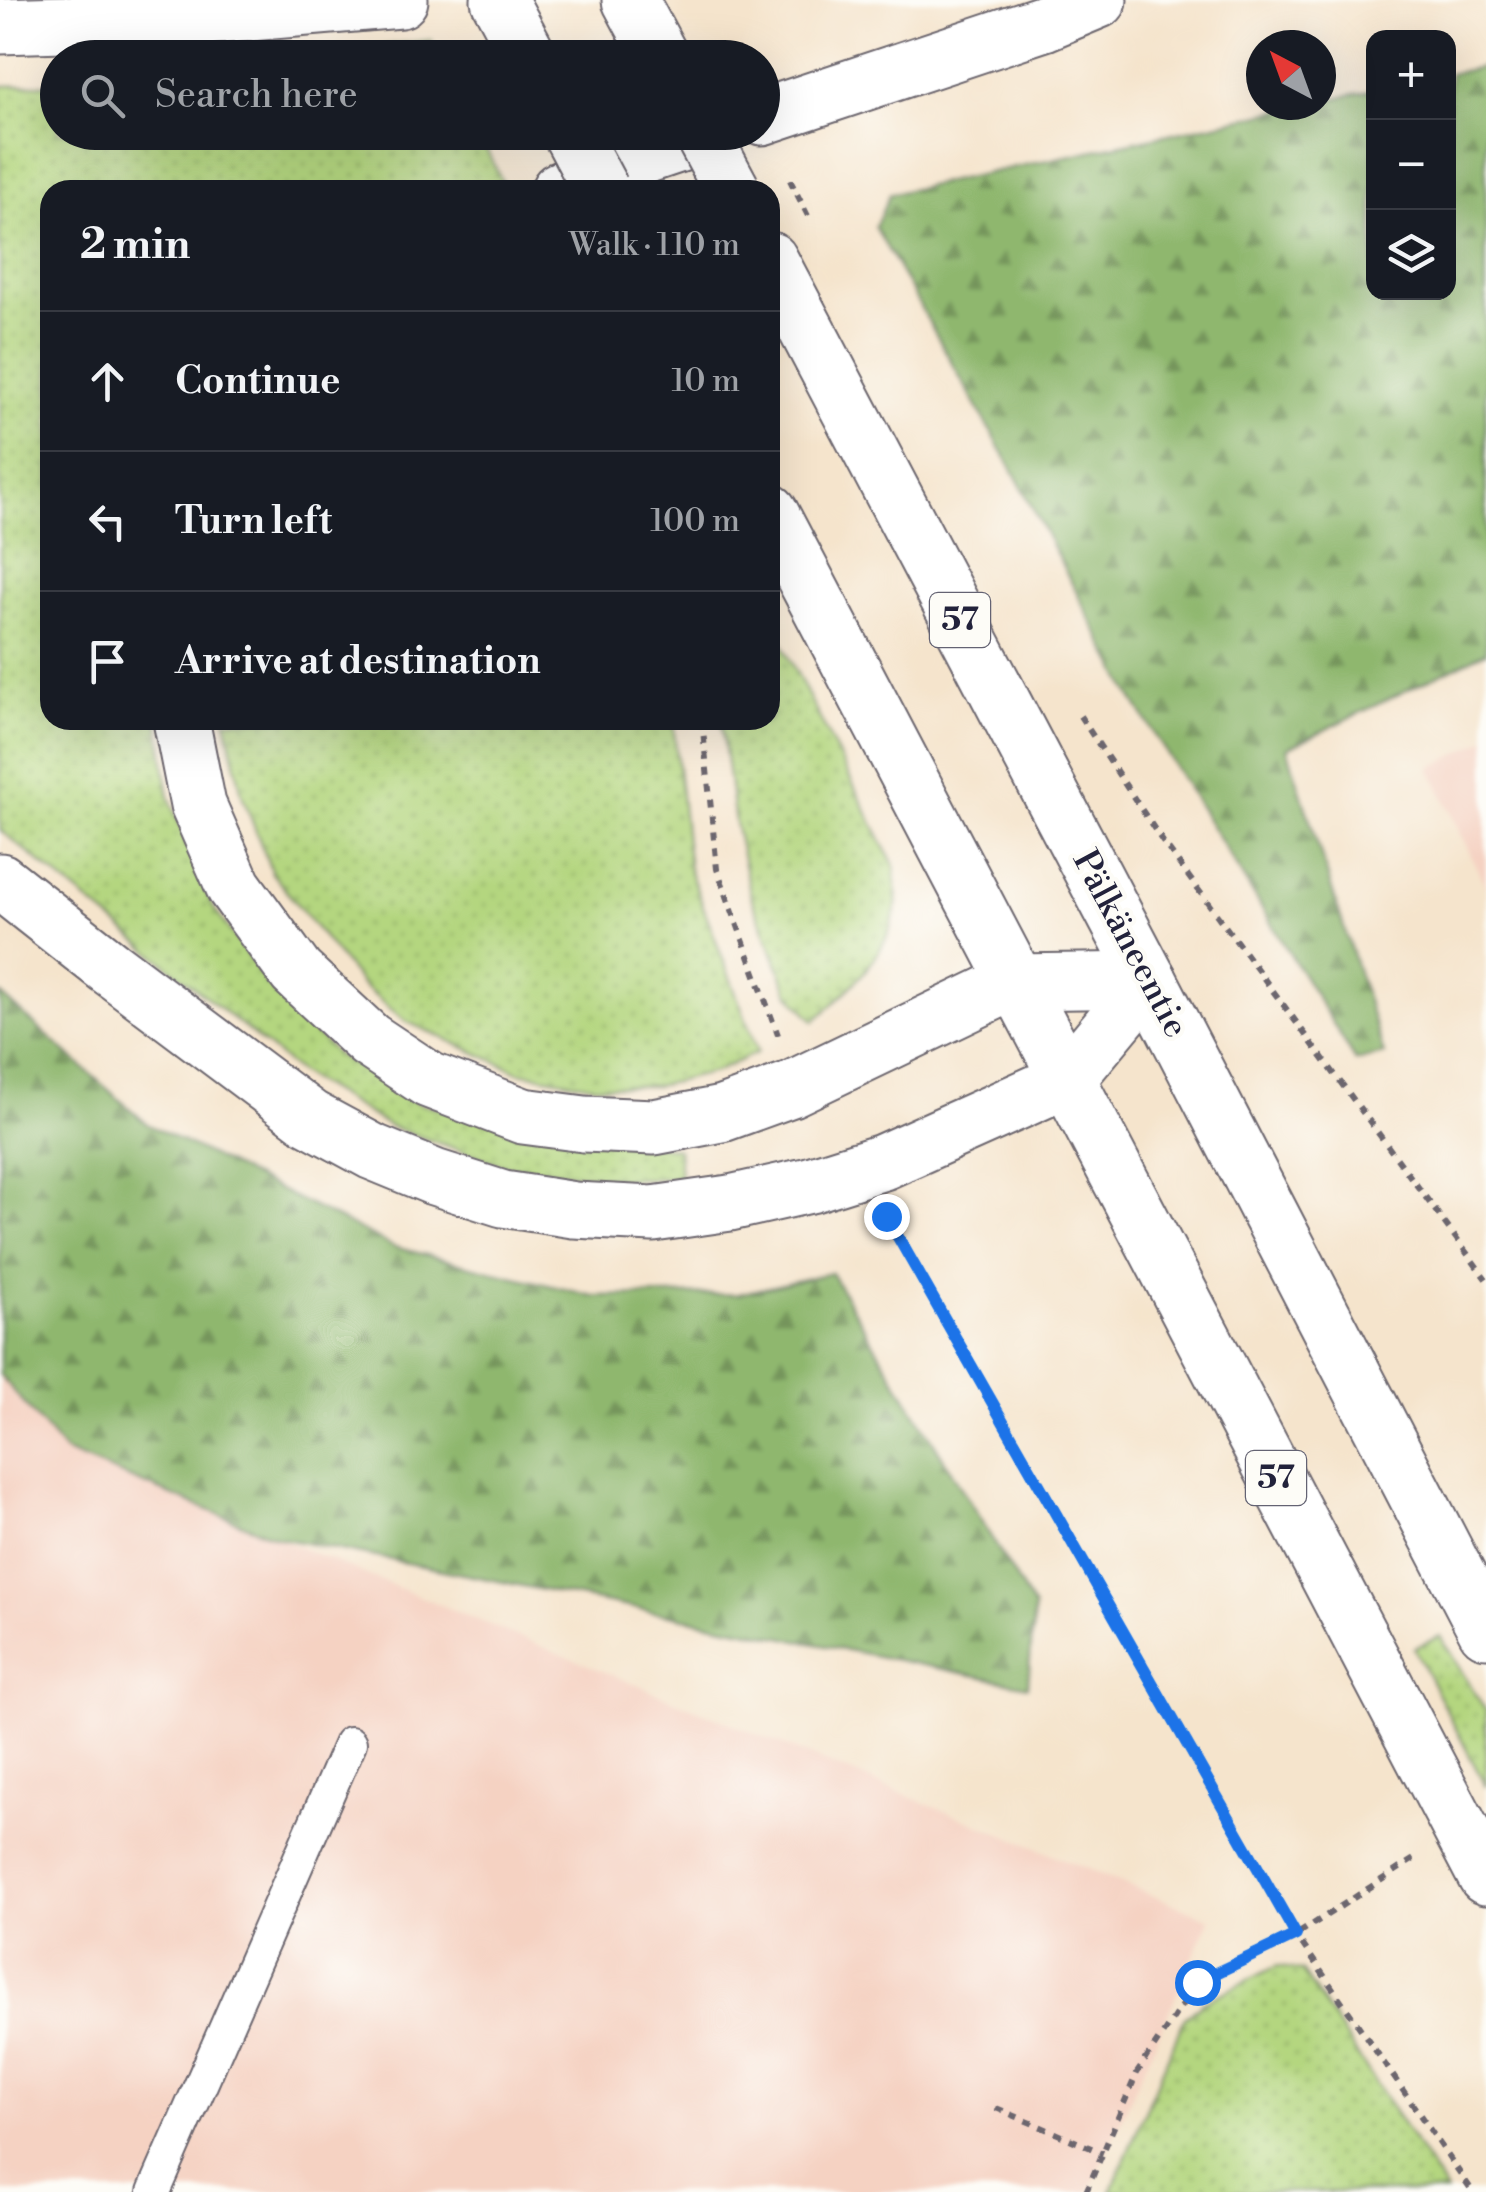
<!DOCTYPE html>
<html lang="en">
<head>
<meta charset="utf-8">
<style>
  :root { --surface:#171b24; --page:#20242c; --text:#f1f3f6; --muted:#9ea1a6; --line:#363941 }
  body { margin:0; font-family:"Libre Bodoni",serif; background:var(--page); color:var(--text) }
  .controls { position:absolute; right:30px; top:30px; display:grid; overflow:hidden; border-radius:20px; box-shadow:0 10px 40px #0002 }
  .controls button { width:90px; height:90px; display:grid; place-items:center; padding:0; border:0; border-bottom:2px solid var(--line); background:var(--surface); color:var(--text); font:50px sans-serif }
  .compass { position:absolute; left:1246px; top:30px; width:90px; height:90px; border-radius:50%; background:var(--surface); box-shadow:0 10px 40px #0002; rotate:319deg }
  .stop { position:absolute; width:30px; height:30px; margin:-22px; border:8px solid #1a73e8; border-radius:50%; background:#fff }
  .stop.end { background:#1a73e8; border-color:#fff; box-shadow:0 2px 10px #0008 }
  .list { margin:0; padding:0; list-style:none }
  h2 { display:flex; justify-content:space-between; align-items:center; height:130px; margin:0; padding:0 40px; font-size:42px }
  h2 small { font-size:32px; font-weight:400; color:var(--muted) }
  .list li { display:grid; grid-template-columns:65px 1fr auto; gap:30px; align-items:center; box-sizing:border-box; height:140px; padding:0 40px; border-top:2px solid var(--line) }
  .list b { display:block; font-size:38px; white-space:nowrap }
  .list em { font-size:32px; font-style:normal; color:var(--muted) }
  .icon { flex:none; width:55px; height:55px; fill:none; stroke:currentColor; stroke-width:2; stroke-linecap:round; stroke-linejoin:round }
  .map { position:relative; flex:none; width:1486px; height:2192px; overflow:hidden }
  .search { position:absolute; background:var(--surface); box-shadow:0 10px 40px #0002; left:40px; top:40px; width:740px; height:110px; display:flex; align-items:center; gap:25px; box-sizing:border-box; padding:0 35px; border-radius:55px; color:var(--muted); font-size:38px }
  .panel { position:absolute; background:var(--surface); box-shadow:0 10px 40px #0002; left:40px; top:180px; width:740px; height:550px; border-radius:30px }
  .map>svg:first-child { display:block }
  .built { fill:#f5d2c2 }
  .grass { fill:url(#grass-dots); stroke:#6b7c5d; stroke-width:2.5 }
  .forest { fill:url(#forest-firs); stroke:#586c54; stroke-width:2.5 }
  .lines { fill:none; stroke-linecap:round; stroke-linejoin:round }
  .lane-casing { stroke:#6c666e; stroke-width:36 }
  .primary-casing { stroke:#6c666e; stroke-width:59 }
  .highway-casing { stroke:#6c666e; stroke-width:59 }
  .path { stroke:#6c666e; stroke-width:6; stroke-dasharray:8 8; stroke-linecap:butt }
  .lane { stroke:#fff; stroke-width:32 }
  .primary { stroke:#fff; stroke-width:55 }
  .highway { stroke:#fff; stroke-width:55 }
  .primary-bridge-casing { stroke:#6c666e; stroke-width:59; stroke-linecap:butt }
  .primary-bridge { stroke:#fff; stroke-width:55 }
  .route { stroke:#1a73e8; stroke-width:12 }
  .labels { text-anchor:middle; dominant-baseline:central; stroke-width:9; stroke-linejoin:round; paint-order:stroke }
  .shield { fill:#fdfcf7; stroke:#646373; stroke-width:2.5 }
  .shield-label { font-size:32px; font-weight:bold; fill:#22223b }
  .street-label { font-size:35px; fill:#22223b; stroke:#fdfcf7 }
</style>
</head>
<body>
<div class="map">
<svg width="1486" height="2192" viewBox="0 0 1486 2192">
  <defs>
    <pattern id="grass-dots" width="8" height="8" patternUnits="userSpaceOnUse" patternTransform="scale(2.5)"><rect width="8" height="8" fill="#b4d67f"/><path d="M2 2h.1M6 6h.1" fill="none" stroke="#9ab76f" stroke-width="1.8" stroke-linecap="round"/></pattern>
    <pattern id="forest-firs" width="22" height="20" patternUnits="userSpaceOnUse" patternTransform="scale(2.5)"><rect width="22" height="20" fill="#8fb76e"/><path d="M5 1l3.5 6h-7zM16 11l3.5 6h-7z" fill="#74945c"/></pattern>
  </defs>
  <rect width="100%" height="100%" fill="#fdfcf7"/>
  <filter id="ink" filterUnits="userSpaceOnUse"><feTurbulence type="fractalNoise" baseFrequency=".01" numOctaves="2"/><feDisplacementMap in="SourceGraphic" scale="20" xChannelSelector="R" yChannelSelector="G"/><feConvolveMatrix kernelMatrix="1 2 1 2 8 2 1 2 1" color-interpolation-filters="sRGB"/></filter>
  <filter id="wash" filterUnits="userSpaceOnUse"><feTurbulence type="fractalNoise" baseFrequency=".0048" numOctaves="4" result="noise"/><feDisplacementMap in="SourceGraphic" scale="40" xChannelSelector="R" yChannelSelector="G"/><feGaussianBlur stdDeviation="2.25" result="paint"/><feColorMatrix in="noise" values="0 0 0 0 0 0 0 0 0 0 0 0 0 0 0 0 0 1.4 0 .05"/><feComposite in="paint" operator="in"/></filter>
  <g filter="url(#wash)">
    <rect width="100%" height="100%" fill="#f5e4cc"/>
    <g class="built">
      <polygon points="1486,739 1486,888 1430,768"/>
      <polygon points="0,1375 66,1452 1210,1919 1089,2192 0,2192"/>
    </g>
    <g class="grass">
      <polygon points="431,40 440,57 296,57"/>
      <polygon points="57,84 58,132 478,133 502,181 484,190 50,190 50,720 158,720 169,797 212,906 268,984 337,1055 419,1104 678,1149 680,1178 622,1179 506,1166 391,1127 300,1073 0,830 0,86"/>
      <path d="M770 620 895 867C895 879 898 894 896 907 888 955 849 991 814 1021L789 993 751 897 735 823 721 720H770Z"/>
      <polygon points="226,720 673,720 689,869 758,1052 715,1072 657,1086 595,1086 519,1072 405,1021 362,985 272,873 242,795"/>
      <polygon points="1440,1636 1486,1711 1486,1787 1414,1648"/>
      <polygon points="1277,1966 1302,1971 1447,2192 1111,2192 1184,2019 1202,2003"/>
    </g>
    <g class="forest">
      <polygon points="1486,66 1486,652 1287,748 1384,1054 1356,1061 1128,691 1011,467 875,227 890,194 1303,105 1321,105 1321,101 1373,90 1374,292 1448,292 1449,74"/>
      <polygon points="0,994 147,1124 394,1247 593,1296 739,1294 831,1273 1034,1608 1028,1686 275,1537 65,1452 0,1375"/>
    </g>
  </g>
  <g filter="url(#ink)">
    <g class="lines">
      <g class="lane-casing">
        <polyline id="lane" points="154,2192 350,1743"/>
      </g>
      <g class="primary-casing">
        <g id="primary">
          <polyline points="499,0 530,58"/>
          <polyline points="630,0 661,58"/>
          <polyline points="770,260 1149,980 1486,1630"/>
          <polyline points="770,512 1486,1877"/>
        </g>
      </g>
      <g class="highway-casing">
        <g id="highway">
          <polyline points="0,26 159,21 400,0"/>
          <polyline points="762,117 1044,23 1099,0"/>
          <polyline points="559,190 609,168 716,132"/>
          <polyline points="181,720 198,805 234,887 296,972 369,1040 429,1080 523,1116 584,1124 654,1127 722,1114 791,1089 1014,982 1149,980"/>
          <polyline points="0,881 109,967 310,1118 373,1152 434,1177 503,1199 574,1210 653,1214 730,1203 810,1185 883,1162 1066,1080 1149,980"/>
        </g>
      </g>
      <g class="path">
        <polyline points="790,180 809,218"/>
        <polyline points="1080,716 1163,842 1486,1279"/>
        <polyline points="702,720 717,869 778,1035"/>
        <polyline points="890,1221 1296,1935 1473,2192"/>
        <polyline points="996,2108 1103,2153"/>
        <polyline points="1086,2192 1137,2073 1197,1982 1296,1935 1414,1859"/>
      </g>
      <use href="#lane" class="lane"/>
      <use href="#primary" class="primary"/>
      <use href="#highway" class="highway"/>
      <g class="primary-bridge-casing">
        <g id="primary-bridge">
          <polyline points="570,132 601,190"/>
          <polyline points="701,132 732,190"/>
        </g>
      </g>
      <use href="#primary-bridge" class="primary-bridge"/>
    </g>
  </g>
  <g class="lines" filter="url(#ink)">
    <polyline class="route" points="886,1216 1296,1935 1197,1982"/>
  </g>
  <g class="labels">
    <g class="shield">
      <rect x="930" y="593" width="60" height="54" rx="8"/>
      <rect x="1246" y="1451" width="60" height="54" rx="8"/>
    </g>
    <g class="shield-label">
      <text x="960" y="620">57</text>
      <text x="1276" y="1478">57</text>
    </g>
    <g class="street-label">
      <text transform="translate(1130 944) rotate(62)">Pälkäneentie</text>
    </g>
  </g>
</svg>
<div class="controls">
<button>+</button>
<button>−</button>
<button><svg class="icon" aria-label="layers" viewBox="0 0 24 24"><path d="M12 4l9 5-9 5-9-5zM3 14l9 5 9-5"/></svg></button>
</div>
<svg class="compass" viewBox="-18 -18 36 36"><path d="M0-13l5 13h-10z" fill="#e53935"/><path d="M0 13l5-13h-10z" fill="#9ea1a6"/></svg>
<div class="stop" style="left:1197px;top:1982px"></div>
<div class="stop end" style="left:886px;top:1216px"></div>
<div class="search"><svg class="icon" aria-label="search" viewBox="0 0 24 24"><circle cx="10" cy="10" r="6"/><path d="M15 15l6 6"/></svg>Search here</div>
<section class="panel">
<h2>2 min<small>Walk · 110 m</small></h2>
<ul class="list">
<li><svg class="icon" aria-label="ahead" viewBox="0 0 24 24"><path d="M12 20V5M6 11l6-6 6 6"/></svg><div><b>Continue</b></div><em>10 m</em></li>
<li><svg class="icon" aria-label="left" viewBox="0 0 24 24"><path d="M17 20v-9H6M10 6l-5 5 5 5"/></svg><div><b>Turn left</b></div><em>100 m</em></li>
<li><svg class="icon" aria-label="arrive" viewBox="0 0 24 24"><path d="M6 21V4h12l-3 4 3 4H6"/></svg><div><b>Arrive at destination</b></div></li>
</ul>
</section>
</div>
</body>
</html>
